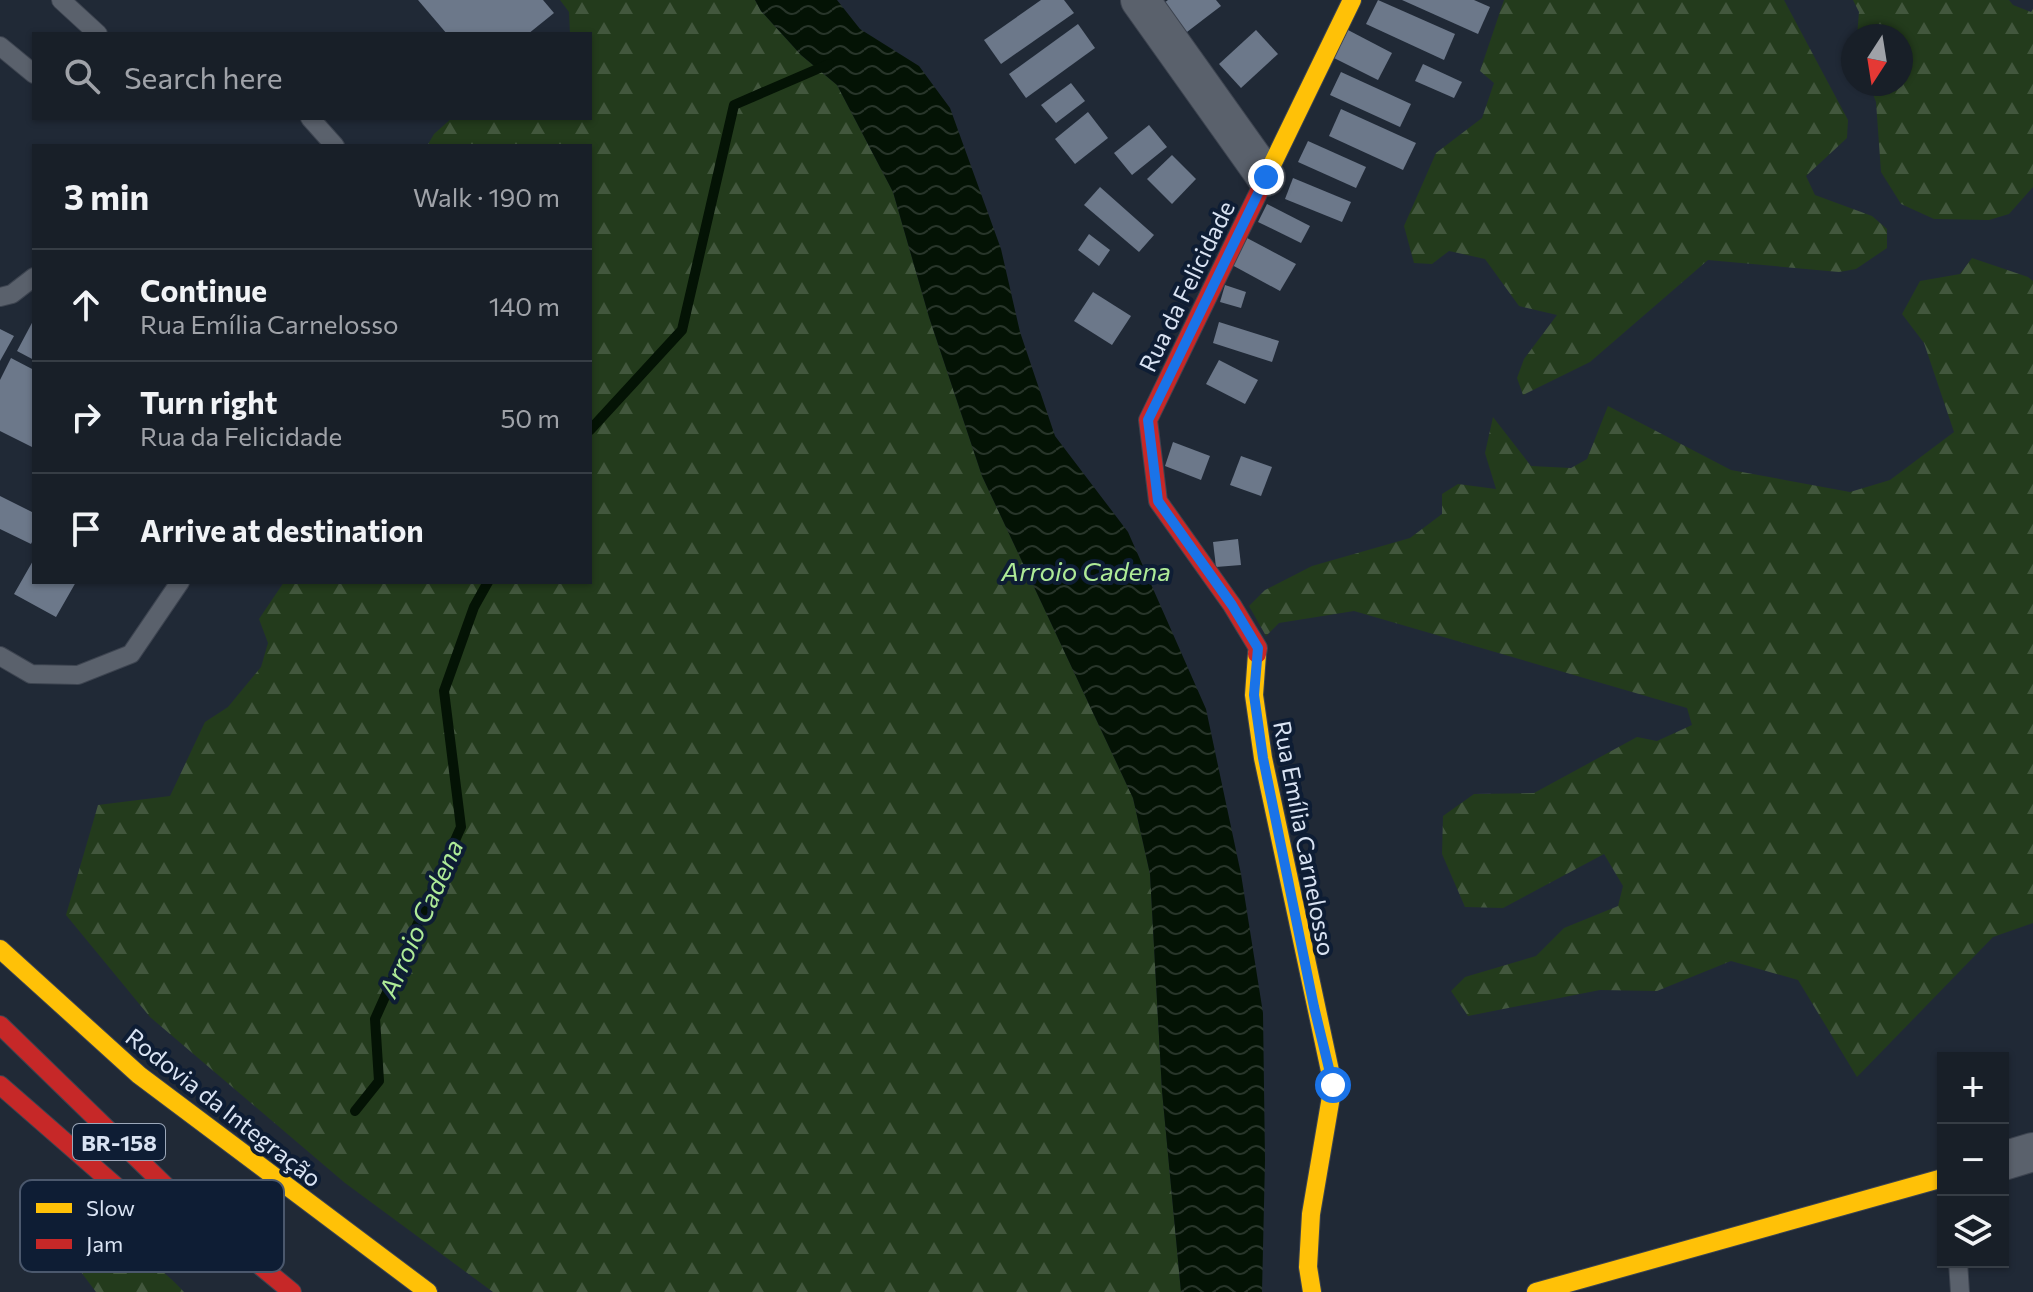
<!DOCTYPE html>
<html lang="en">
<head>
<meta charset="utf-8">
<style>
  :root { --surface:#181f28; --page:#252c34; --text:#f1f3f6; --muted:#9fa2a8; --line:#363d45 }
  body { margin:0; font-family:Commissioner,sans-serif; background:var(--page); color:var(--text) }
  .controls { position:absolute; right:24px; bottom:24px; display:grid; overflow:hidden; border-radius:0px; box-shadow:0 2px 6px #0004 }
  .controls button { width:72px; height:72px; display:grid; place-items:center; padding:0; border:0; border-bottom:2px solid var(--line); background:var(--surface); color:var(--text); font:40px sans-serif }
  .compass { position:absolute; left:1841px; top:24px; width:72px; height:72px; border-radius:50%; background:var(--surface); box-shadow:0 2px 6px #0004; rotate:192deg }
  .stop { position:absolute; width:24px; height:24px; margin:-18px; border:6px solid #1a73e8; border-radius:50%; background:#fff }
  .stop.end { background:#1a73e8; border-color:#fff; box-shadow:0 2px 8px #0008 }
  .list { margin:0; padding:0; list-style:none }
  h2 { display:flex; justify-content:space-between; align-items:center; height:104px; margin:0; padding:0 32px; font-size:34px }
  h2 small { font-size:26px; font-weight:400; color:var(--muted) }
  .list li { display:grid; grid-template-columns:52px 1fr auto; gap:24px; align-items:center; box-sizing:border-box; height:112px; padding:0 32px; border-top:2px solid var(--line) }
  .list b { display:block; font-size:30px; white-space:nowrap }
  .list p { margin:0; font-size:26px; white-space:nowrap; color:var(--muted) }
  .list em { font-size:26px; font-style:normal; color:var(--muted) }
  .icon { flex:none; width:44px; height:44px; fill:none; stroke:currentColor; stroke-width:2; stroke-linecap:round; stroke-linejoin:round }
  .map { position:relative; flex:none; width:2033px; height:1292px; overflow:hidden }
  .search { position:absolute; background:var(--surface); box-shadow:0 2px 6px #0004; left:32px; top:32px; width:560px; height:88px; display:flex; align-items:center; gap:20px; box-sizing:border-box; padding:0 28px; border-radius:0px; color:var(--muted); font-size:30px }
  .panel { position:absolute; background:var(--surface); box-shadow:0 2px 6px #0004; left:32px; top:144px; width:560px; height:440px; border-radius:0px }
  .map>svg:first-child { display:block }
  .forest { fill:url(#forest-firs) }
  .water { fill:url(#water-waves) }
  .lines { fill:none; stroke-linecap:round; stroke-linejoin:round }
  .stream { stroke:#041305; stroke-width:10 }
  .building { fill:#6c788a }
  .lane-casing { stroke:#3d4450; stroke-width:20 }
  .street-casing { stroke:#3d4450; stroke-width:40 }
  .slow-casing { stroke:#3d4450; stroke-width:20 }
  .jam-casing { stroke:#3d4450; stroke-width:20 }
  .lane { stroke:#5a616c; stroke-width:18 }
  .street { stroke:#5a616c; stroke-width:38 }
  .slow { stroke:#ffc107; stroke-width:18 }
  .jam { stroke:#c62828; stroke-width:18 }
  .route { stroke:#1a73e8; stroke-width:10 }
  .labels { text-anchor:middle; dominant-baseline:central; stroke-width:8; stroke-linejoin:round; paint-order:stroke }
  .shield { fill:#0e1d34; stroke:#9ca8ba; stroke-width:2 }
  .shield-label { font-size:22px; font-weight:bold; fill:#d9e3f3 }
  .street-label { font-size:24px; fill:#d9e3f3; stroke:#0e1d34 }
  .water-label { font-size:26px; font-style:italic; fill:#aeeb97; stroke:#0e1d34 }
  .key { fill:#0e1d34; stroke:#4b586d; stroke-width:2 }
  .key-label { font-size:22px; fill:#d9e3f3 }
</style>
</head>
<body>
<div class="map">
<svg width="2033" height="1292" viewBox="0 0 2033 1292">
  <defs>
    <pattern id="forest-firs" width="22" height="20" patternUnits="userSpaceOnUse" patternTransform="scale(2)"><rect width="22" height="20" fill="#233b1c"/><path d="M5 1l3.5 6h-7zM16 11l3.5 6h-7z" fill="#42573d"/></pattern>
    <pattern id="water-waves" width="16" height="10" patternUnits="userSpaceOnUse" patternTransform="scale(2)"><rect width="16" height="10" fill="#041305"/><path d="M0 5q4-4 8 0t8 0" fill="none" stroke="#28352a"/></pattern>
  </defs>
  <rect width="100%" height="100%" fill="#202936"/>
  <g class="forest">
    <polygon points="560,0 755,0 761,11 801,55 837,85 893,192 929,317 982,476 1133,798 1150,874 1162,1091 1181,1292 493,1292 345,1183 150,1017 66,915 98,805 170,796 205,722 228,707 261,667 268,643 259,619 284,582 590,582 590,146 427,146 434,134 452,118 590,118 590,34 570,34 569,12"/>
    <polygon points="1504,0 1784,0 1848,120 1847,138 1806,176 1815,195 1872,216 1887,229 1887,248 1856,269 1839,272 1708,260 1590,362 1523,395 1517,378 1524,359 1557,315 1519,306 1485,259 1449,251 1432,264 1414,263 1404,226 1436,153 1482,118 1494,83 1480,71"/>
    <polygon points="1853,0 2009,0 2013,5 2031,12 2033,9 2033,187 2009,214 1989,220 1934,219 1901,204 1881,172 1876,102 1869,84 1901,84 1901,36 1857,36 1859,12"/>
    <polygon points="1972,258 2028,277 2033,281 2033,923 1993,937 1857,1077 1798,980 1731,961 1657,991 1600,990 1468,1016 1451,991 1465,977 1536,956 1564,928 1618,906 1623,886 1604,854 1503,908 1465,907 1442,854 1443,816 1474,794 1534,793 1637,737 1657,741 1692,725 1687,708 1354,611 1279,623 1266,636 1249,606 1265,590 1312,566 1410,538 1442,514 1442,494 1458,484 1496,489 1485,453 1493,417 1531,466 1571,468 1587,459 1608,406 1731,470 1850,492 1890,480 1954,432 1924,343 1902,314 1920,281 1960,274"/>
    <path d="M91 1240C129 1247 158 1263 184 1292H96L81 1272 66 1262 75 1243Z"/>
  </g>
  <polygon class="water" points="755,0 837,0 860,29 919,66 950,108 1001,249 1020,332 1055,436 1128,532 1206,709 1241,874 1263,1013 1265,1160 1262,1292 1181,1292 1162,1091 1150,874 1133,798 982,476 929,317 893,192 837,85 801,55 761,11"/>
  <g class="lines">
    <g class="stream">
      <polyline points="590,430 682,330 734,105 829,64"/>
      <polyline points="355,1111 379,1081 375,1019 461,827 444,691 474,607 488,582"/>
    </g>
  </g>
  <g class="building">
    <polygon points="418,0 543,0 554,13 528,34 447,34"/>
    <polygon points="1041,0 1064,0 1074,13 1001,64 984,40"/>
    <polygon points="1168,0 1216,0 1221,6 1183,35 1160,6"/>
    <polygon points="1378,0 1455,34 1444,60 1366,24"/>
    <polygon points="1402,0 1474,0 1490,7 1478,34"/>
    <polygon points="1078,24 1095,48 1026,98 1009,74"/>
    <polygon points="1256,30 1278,54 1241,88 1219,64"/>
    <polygon points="1348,30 1392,53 1378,80 1334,58"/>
    <polygon points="1423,64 1462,82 1454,98 1415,81"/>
    <polygon points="1341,72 1411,104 1400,127 1330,95"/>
    <polygon points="1071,83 1085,101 1056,123 1041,105"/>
    <polygon points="1341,109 1416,143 1403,170 1329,136"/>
    <polygon points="1088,112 1108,138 1075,164 1055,139"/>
    <polygon points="1149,125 1167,147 1132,175 1114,153"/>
    <polygon points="1308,141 1366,167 1356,188 1298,162"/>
    <polygon points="1172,155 1196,179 1172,204 1147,179"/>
    <polygon points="1293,178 1351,202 1342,222 1285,199"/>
    <polygon points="1100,187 1154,235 1139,252 1084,205"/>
    <polygon points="1267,204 1310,226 1301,243 1258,222"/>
    <polygon points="1089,234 1110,250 1099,266 1078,250"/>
    <polygon points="1247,238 1296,264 1280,291 1232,265"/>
    <polygon points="1225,285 1246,292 1241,308 1220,302"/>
    <polygon points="1093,292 1131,316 1112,345 1074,321"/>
    <polygon points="34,319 34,360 17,351"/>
    <polygon points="1219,322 1279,341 1272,362 1213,343"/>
    <polygon points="0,329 14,336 0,361"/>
    <polygon points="11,358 34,370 34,448 0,431 0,380"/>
    <polygon points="1219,360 1258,380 1245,404 1206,384"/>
    <polygon points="1173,442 1210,456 1201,480 1165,466"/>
    <polygon points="1241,456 1272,467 1261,496 1230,485"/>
    <polygon points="0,496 34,513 34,538 31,544 0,529"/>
    <polygon points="1238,539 1241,565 1216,567 1213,542"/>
    <polygon points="34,559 34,582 76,582 56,617 14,594"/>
  </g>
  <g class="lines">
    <g class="lane-casing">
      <g id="lane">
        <polyline points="61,0 98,34"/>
        <polyline points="0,46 34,74"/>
        <polyline points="310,118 335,146"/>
        <polyline points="0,297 12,294 34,277"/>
        <polyline points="0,656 31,674 78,675 131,654 180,582"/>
        <polyline points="1958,1262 1960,1292"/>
      </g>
    </g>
    <g class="street-casing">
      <g id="street">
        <polyline points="1140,0 1266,177"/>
        <polyline points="2003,1161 2033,1152"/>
      </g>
    </g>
    <g class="slow-casing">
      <g id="slow">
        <polyline points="1269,171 1352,0"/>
        <polyline points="1257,654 1254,695 1263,758 1333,1085 1311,1214 1308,1267 1312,1292"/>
        <polyline points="0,949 139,1075 428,1292"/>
        <polyline points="1536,1292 1943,1178"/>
      </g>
    </g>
    <g class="jam-casing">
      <g id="jam">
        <polyline points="1257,654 1258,648 1232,605 1158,501 1148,420 1269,171"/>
        <polyline points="0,1025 178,1198 292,1292"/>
        <polyline points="0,1085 126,1195 191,1229"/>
      </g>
    </g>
    <use href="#lane" class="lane"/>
    <use href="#street" class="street"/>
    <use href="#slow" class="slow"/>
    <use href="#jam" class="jam"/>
  </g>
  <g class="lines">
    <polyline class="route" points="1266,177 1148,420 1158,501 1232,605 1258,648 1254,695 1263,758 1314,1007 1333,1085"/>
  </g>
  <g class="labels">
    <rect class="shield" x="73" y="1124" width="92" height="36" rx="6"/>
    <g class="shield-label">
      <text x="119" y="1142">BR-158</text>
    </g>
    <g class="street-label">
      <text transform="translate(1186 286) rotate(-64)">Rua da Felicidade</text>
      <text transform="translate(1305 838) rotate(79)">Rua Emília Carnelosso</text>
      <text transform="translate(224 1107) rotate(38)">Rodovia da Integração</text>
    </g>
    <g class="water-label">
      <text x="1086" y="570">Arroio Cadena</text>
      <text transform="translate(420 918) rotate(-66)">Arroio Cadena</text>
    </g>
  </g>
  <rect x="20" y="1180" width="264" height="92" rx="12" class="key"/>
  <rect x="36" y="1203" width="36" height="10" fill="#ffc107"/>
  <rect x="36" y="1239" width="36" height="10" fill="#c62828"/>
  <g class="key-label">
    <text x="86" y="1216">Slow</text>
    <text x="86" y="1252">Jam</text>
  </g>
</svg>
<div class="controls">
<button>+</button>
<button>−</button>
<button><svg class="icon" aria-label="layers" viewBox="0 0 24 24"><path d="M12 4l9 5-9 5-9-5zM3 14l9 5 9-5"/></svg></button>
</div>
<svg class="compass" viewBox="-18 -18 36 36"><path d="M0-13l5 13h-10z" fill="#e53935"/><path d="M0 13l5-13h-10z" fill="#9fa2a8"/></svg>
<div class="stop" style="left:1333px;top:1085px"></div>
<div class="stop end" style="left:1266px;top:177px"></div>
<div class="search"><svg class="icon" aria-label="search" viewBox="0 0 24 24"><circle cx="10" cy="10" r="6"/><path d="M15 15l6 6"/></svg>Search here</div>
<section class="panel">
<h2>3 min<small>Walk · 190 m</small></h2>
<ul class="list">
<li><svg class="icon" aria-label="ahead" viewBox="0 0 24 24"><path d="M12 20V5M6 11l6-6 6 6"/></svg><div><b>Continue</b><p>Rua Emília Carnelosso</p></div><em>140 m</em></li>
<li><svg class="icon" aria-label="right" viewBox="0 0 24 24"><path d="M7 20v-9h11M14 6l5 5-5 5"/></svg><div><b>Turn right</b><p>Rua da Felicidade</p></div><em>50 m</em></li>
<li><svg class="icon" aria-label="arrive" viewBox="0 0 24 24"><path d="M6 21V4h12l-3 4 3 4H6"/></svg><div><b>Arrive at destination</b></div></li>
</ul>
</section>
</div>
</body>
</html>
